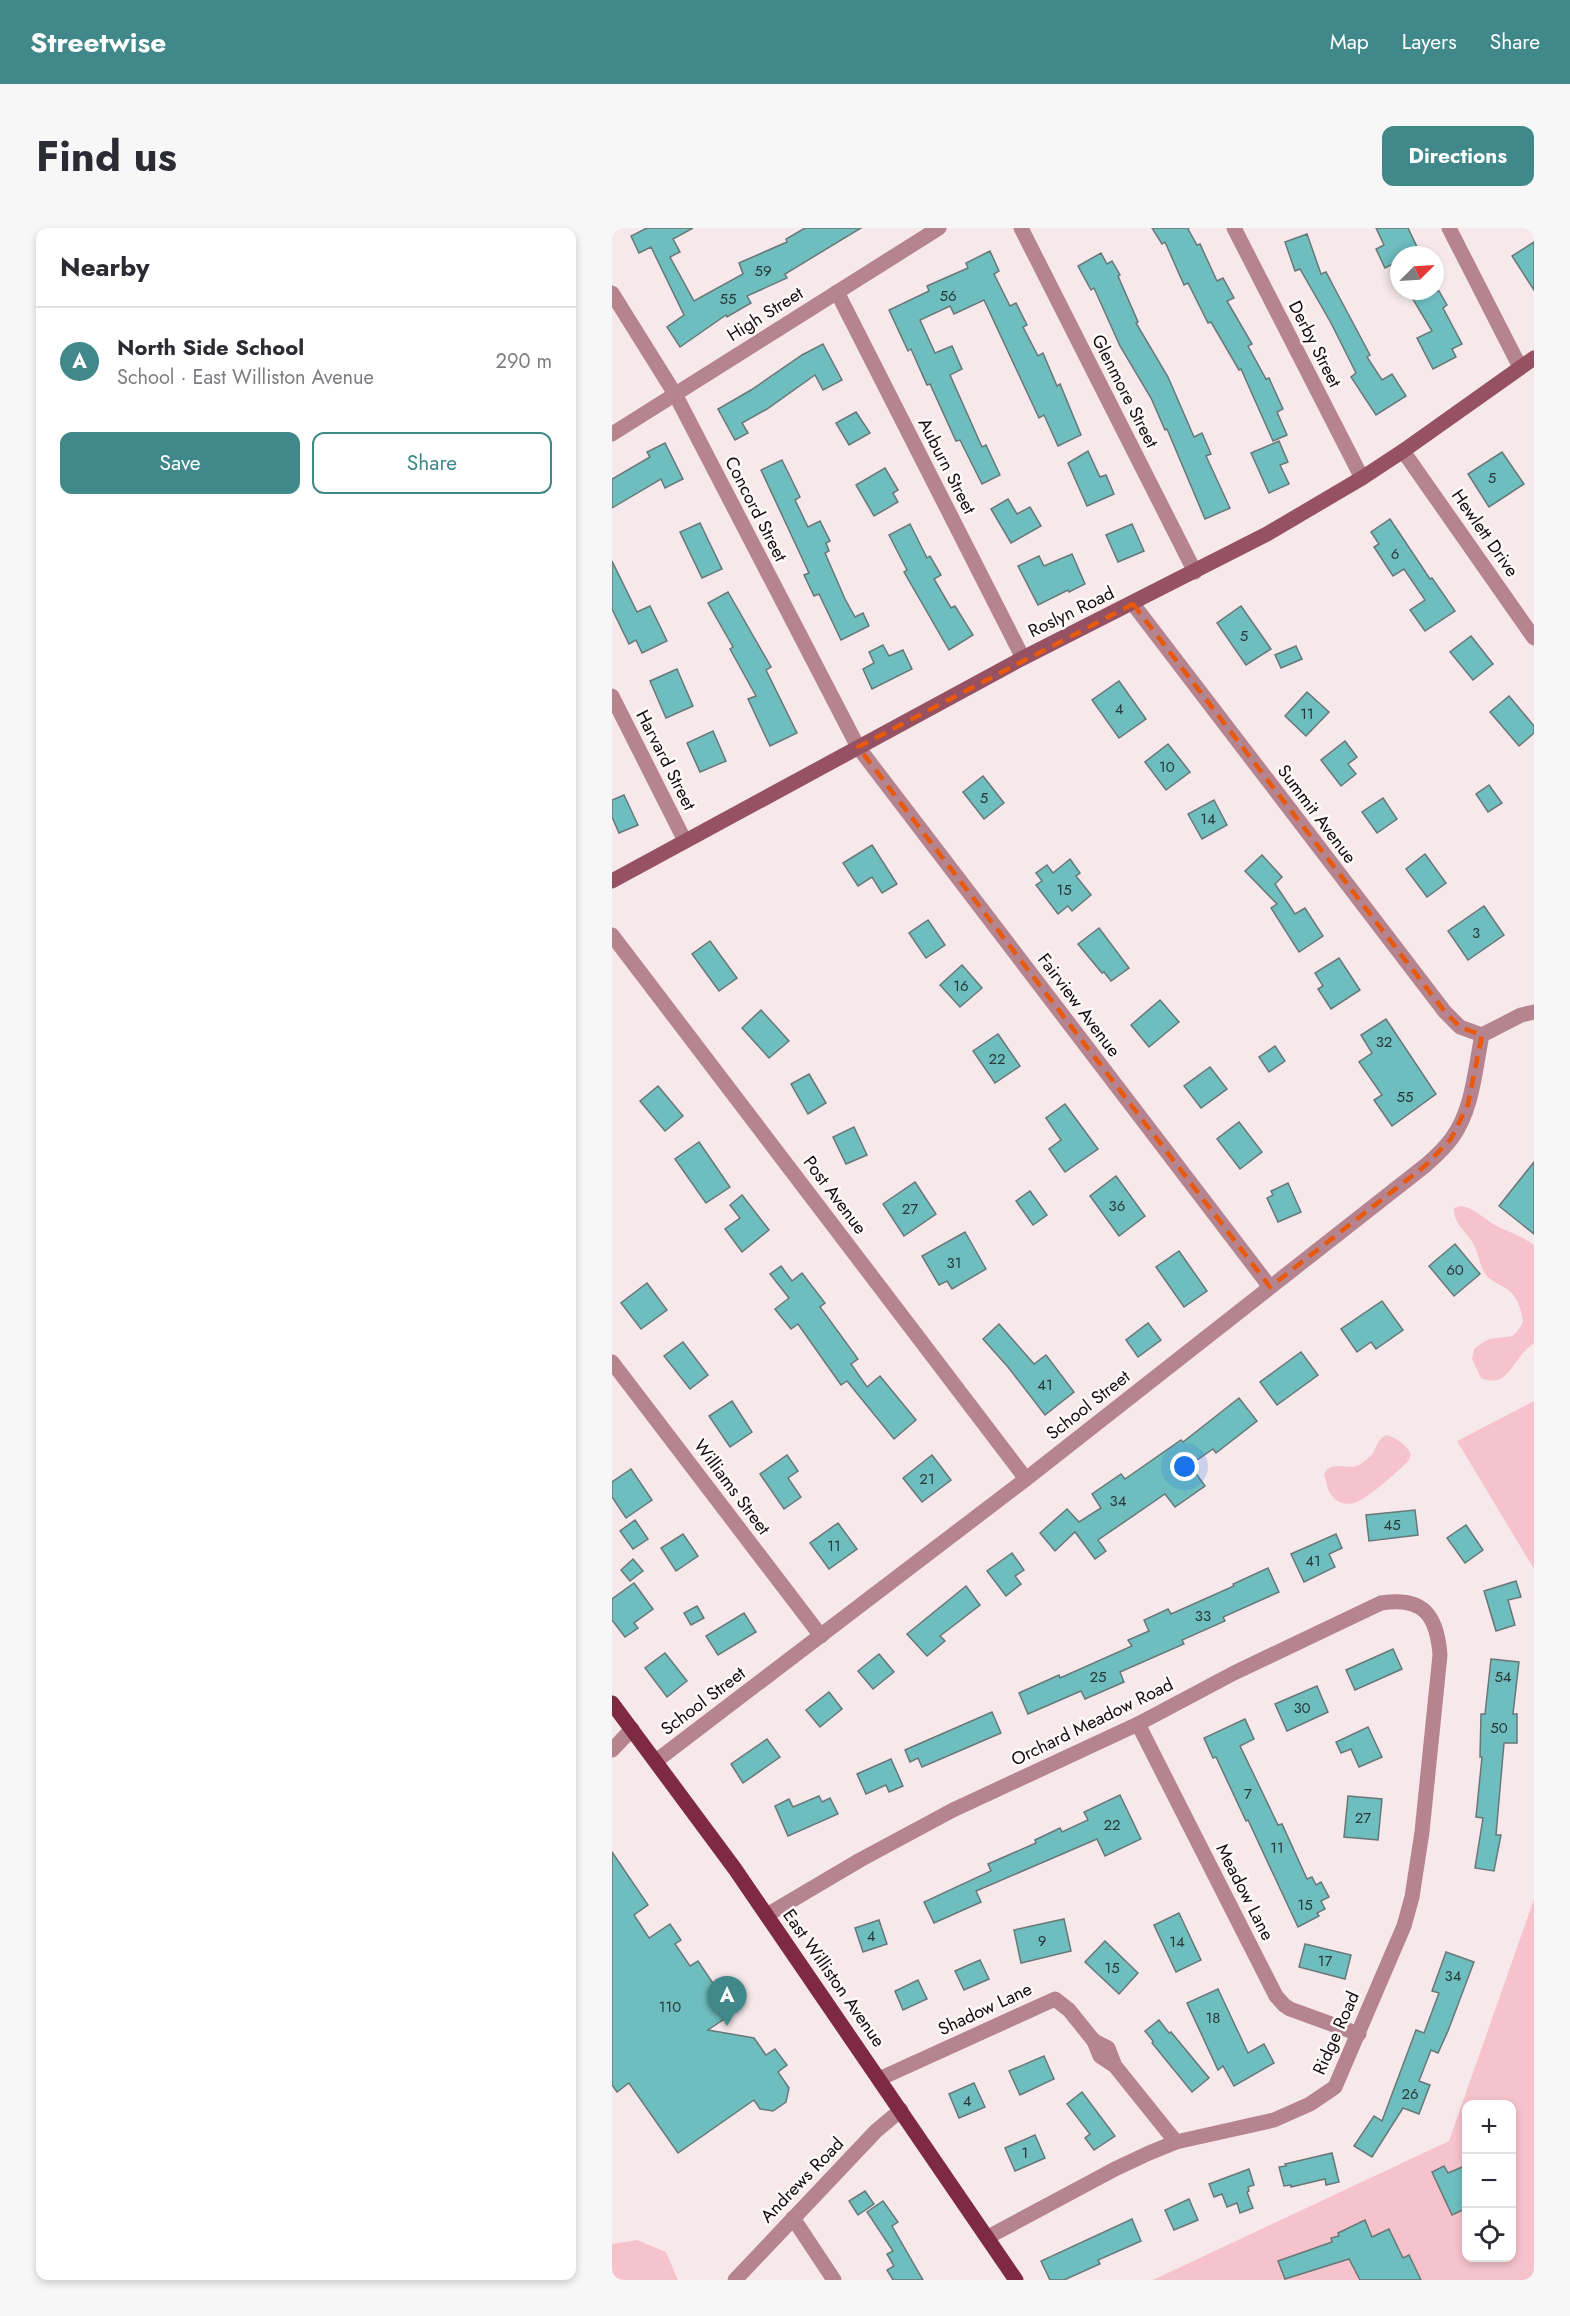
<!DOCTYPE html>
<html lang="en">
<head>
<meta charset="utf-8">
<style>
  :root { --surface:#fff; --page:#f7f7f7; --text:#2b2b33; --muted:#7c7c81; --line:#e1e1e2; --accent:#40888a }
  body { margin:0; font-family:Jost,sans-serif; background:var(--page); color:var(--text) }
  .controls { position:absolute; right:18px; bottom:18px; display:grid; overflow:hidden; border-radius:12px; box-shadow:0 3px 9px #0003 }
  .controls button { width:54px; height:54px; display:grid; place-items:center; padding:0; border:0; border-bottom:2px solid var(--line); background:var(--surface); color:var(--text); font:30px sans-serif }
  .compass { position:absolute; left:778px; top:18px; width:54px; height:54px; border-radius:50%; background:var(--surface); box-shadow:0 3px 9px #0003; rotate:66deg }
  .you { position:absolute; left:573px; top:1239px; width:21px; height:21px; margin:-15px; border:4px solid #fff; border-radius:50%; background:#1a73e8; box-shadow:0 0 0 9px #1a73e833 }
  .badge { display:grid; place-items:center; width:39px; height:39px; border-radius:50%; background:var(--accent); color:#fff; font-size:20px; font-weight:700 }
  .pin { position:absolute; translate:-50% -50px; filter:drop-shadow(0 2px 3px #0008) }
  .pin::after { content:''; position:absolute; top:32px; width:21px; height:18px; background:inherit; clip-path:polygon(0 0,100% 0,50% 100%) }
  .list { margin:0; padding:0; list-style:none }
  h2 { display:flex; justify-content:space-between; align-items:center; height:78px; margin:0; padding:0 24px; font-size:26px }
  h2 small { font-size:20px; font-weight:400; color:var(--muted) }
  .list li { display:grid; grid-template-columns:39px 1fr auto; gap:18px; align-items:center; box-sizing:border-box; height:108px; padding:0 24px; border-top:2px solid var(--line) }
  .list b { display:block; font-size:22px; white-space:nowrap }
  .list p { margin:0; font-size:20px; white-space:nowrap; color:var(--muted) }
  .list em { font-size:20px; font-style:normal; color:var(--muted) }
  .actions { display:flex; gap:12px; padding:18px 24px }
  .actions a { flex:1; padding:14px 0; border:2px solid var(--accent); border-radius:12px; text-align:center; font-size:21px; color:var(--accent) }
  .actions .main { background:var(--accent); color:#fff }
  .icon { flex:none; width:33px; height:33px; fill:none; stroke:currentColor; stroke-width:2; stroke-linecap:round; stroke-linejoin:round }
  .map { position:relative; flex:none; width:922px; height:2052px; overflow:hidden; border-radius:12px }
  header { display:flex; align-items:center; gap:36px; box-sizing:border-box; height:84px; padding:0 30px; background:var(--accent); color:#fff }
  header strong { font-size:28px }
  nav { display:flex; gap:33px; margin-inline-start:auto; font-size:21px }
  .intro { display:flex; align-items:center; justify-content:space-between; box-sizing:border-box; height:144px; padding:0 36px }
  h1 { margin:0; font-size:42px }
  .button { padding:15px 27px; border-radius:12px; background:var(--accent); color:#fff; font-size:21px; font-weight:700 }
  main { display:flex; gap:36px; padding:0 36px }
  aside { flex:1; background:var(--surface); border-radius:12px; box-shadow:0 3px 9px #0003 }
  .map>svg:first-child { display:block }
  .green { fill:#f6c3cd; fill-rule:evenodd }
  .building { fill:#6ebdbf; stroke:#6a7777; stroke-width:1.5 }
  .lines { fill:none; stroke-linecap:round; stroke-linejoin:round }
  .minor { stroke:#b6848e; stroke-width:15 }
  .secondary { stroke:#965162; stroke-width:15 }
  .primary { stroke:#7e2a43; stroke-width:15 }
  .marked { fill:none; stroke:#e8590c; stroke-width:4.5; stroke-dasharray:12 8; stroke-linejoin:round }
  .labels { text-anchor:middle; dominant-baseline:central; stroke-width:5; stroke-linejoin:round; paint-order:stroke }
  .number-label { font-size:15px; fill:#29393a }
  .street-label { font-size:18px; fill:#120d0e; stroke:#fff9fa }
</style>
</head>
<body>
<header>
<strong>Streetwise</strong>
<nav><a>Map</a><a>Layers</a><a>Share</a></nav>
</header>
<div class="intro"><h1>Find us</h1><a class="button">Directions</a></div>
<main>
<aside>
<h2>Nearby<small></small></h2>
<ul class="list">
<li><span class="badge">A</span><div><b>North Side School</b><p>School · East Williston Avenue</p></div><em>290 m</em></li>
</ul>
<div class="actions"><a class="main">Save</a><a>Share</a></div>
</aside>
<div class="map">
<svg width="922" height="2052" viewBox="0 0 922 2052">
  <rect width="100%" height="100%" fill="#f7e9eb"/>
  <g class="green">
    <path d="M849 978C862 980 871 990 883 997 896 1004 910 1008 922 1017V1115C917 1119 912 1123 908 1129 897 1143 891 1159 869 1150L860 1131 862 1121C868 1116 876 1110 884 1110 902 1108 901 1111 911 1094 909 1081 906 1069 895 1061 888 1056 880 1054 875 1048 868 1040 867 1027 862 1017 855 1004 841 996 842 980Z"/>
    <polygon points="922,1173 922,1341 845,1213"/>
    <path d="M774 1207C784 1209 795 1218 799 1226L797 1232C788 1242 754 1272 742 1275 726 1279 716 1267 714 1253 713 1248 710 1246 716 1241 725 1234 737 1242 747 1237 751 1235 759 1228 761 1225 765 1218 766 1211 774 1207Z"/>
    <path d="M922 1671V2052H541L837 1913ZM855 1876H900V2030H855Z"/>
    <polygon points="25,2012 54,2024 66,2052 0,2052 0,2016"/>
  </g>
  <g class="building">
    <polygon points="35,0 81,0 61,11 68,24 58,29 82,73 131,46 127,35 175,14 174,11 193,0 249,0 173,46 175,50 135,68 139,75 115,89 114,87 68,119 55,99 72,87 39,19 27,25 19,8"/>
    <polygon points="540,0 577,0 576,1 585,17 588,16 605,53 611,50 622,70 615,73 640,116 636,118 654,151 657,150 671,181 665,184 675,207 661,213 629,141 627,142 599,94 596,95 576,55 572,57 553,14 550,16"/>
    <polygon points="764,0 796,0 807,23 800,27 787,27 787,33 773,40 764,21 772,17"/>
    <polygon points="695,6 709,46 714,44 724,63 758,127 755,129 770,152 780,146 794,168 764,187 739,149 744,145 719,95 688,41 683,43 673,14"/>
    <polygon points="922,14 922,62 900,28"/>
    <polygon points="378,23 387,43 382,46 398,78 404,75 415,97 411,99 426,128 431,125 445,158 448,156 469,207 446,218 432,187 427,190 372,72 342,86 338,78 308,92 323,125 340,118 350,141 338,147 370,219 374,217 388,247 370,256 348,212 344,213 318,156 315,157 299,121 296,123 277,82 317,63 315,58 356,40 354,35"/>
    <polygon points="489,25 495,36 500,33 508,47 506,48 526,94 524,95 556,149 582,209 590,205 599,226 594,228 618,280 593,291 555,201 553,202 539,170 508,118 482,60 479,62 466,38"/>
    <polygon points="796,63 827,63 835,77 831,80 850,116 840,121 844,129 821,141 805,110 820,103"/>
    <polygon points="211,116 230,152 211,162 203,147 155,181 130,195 136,205 123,212 106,181 139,162 190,127"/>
    <polygon points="244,184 258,205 237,217 224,195"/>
    <polygon points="667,213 676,234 668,237 677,256 657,265 639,225"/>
    <polygon points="53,215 71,251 53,260 49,251 0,280 0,251 38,229 35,224"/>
    <polygon points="476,223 488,249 494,247 502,266 475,278 456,235"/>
    <polygon points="890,224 912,256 877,279 856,246"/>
    <polygon points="170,232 188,269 183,272 196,299 208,293 218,313 214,315 217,323 213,325 233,371 243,389 251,385 257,398 229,412 207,366 202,368 192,347 197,345 149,242"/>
    <polygon points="273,240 286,262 281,265 286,274 262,288 244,257"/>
    <polygon points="396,271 405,286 418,279 429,298 399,315 379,281"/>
    <polygon points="778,291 818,351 820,350 843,383 813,403 798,382 813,372 792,341 781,348 762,319 767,316 759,304"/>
    <polygon points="88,295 110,341 90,350 68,304"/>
    <polygon points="298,296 315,330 318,328 329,347 322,351 339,380 343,378 361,407 337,422 292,344 295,342 277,307"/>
    <polygon points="520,296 532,323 506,334 494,307"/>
    <polygon points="460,326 473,356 457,364 456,362 426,377 406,338 427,328 432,338"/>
    <polygon points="0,333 25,384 38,378 55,413 30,425 24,412 17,416 0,381"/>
    <polygon points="116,364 159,439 154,442 185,505 158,518 136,471 144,468 118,421 121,419 96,375"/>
    <polygon points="629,378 659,421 634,437 605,395"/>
    <polygon points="859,408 881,436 861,452 838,424"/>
    <polygon points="271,417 277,428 291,422 300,441 260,461 251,441 262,435 257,424"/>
    <polygon points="684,418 690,431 669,440 663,427"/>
    <polygon points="65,441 81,478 54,490 38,453"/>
    <polygon points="507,453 534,491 507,510 480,472"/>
    <polygon points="695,464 717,484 694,508 673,488"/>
    <polygon points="897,468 922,498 922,505 907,518 878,484"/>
    <polygon points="101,503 114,533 88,544 75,515"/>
    <polygon points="733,513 745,529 736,536 744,546 729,558 709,532"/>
    <polygon points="556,516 578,544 554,562 533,534"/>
    <polygon points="371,548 392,575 372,591 351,564"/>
    <polygon points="877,557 890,575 876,584 864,566"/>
    <polygon points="12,567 26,597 7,605 0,589 0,572"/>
    <polygon points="771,570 785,591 765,605 750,584"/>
    <polygon points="602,572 615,597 590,611 576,586"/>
    <polygon points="260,617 285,656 270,665 260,649 246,658 231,635"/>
    <polygon points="813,626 834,655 815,669 794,641"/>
    <polygon points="650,627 670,649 663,656 683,686 693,680 711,708 687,724 659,680 665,676 633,643"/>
    <polygon points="458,631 468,645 464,648 479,667 460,683 456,678 446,686 424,657 430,653 424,645 435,637 441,645"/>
    <polygon points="872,678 892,707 856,732 836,703"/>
    <polygon points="316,692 333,717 314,730 297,705"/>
    <polygon points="487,700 517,740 499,753 492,744 490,745 466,716"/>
    <polygon points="98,713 125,750 107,763 80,726"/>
    <polygon points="727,730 748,762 719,781 706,761 711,758 703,745"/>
    <polygon points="350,737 370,760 348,779 328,757"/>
    <polygon points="548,772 567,794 537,819 519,797"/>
    <polygon points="149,782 177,813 157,830 130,800"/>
    <polygon points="774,791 824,866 780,898 762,872 770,867 747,834 760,825 749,807"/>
    <polygon points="386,806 408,838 383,855 361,823"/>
    <polygon points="663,818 673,833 657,844 647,829"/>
    <polygon points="598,839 615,861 589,880 572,858"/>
    <polygon points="197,846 214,875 196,886 179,856"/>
    <polygon points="46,858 71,888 53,903 28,873"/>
    <polygon points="453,876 486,921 453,944 437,921 449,912 434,890"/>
    <polygon points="627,894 650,924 628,941 605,911"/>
    <polygon points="242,899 255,927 234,936 221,909"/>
    <polygon points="87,914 118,959 94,975 63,931"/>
    <polygon points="922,934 922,1006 887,978"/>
    <polygon points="504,948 533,988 507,1008 478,968"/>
    <polygon points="303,954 324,986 292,1008 271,976"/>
    <polygon points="676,955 689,984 666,994 655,970 661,967 659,963"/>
    <polygon points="418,963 435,987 421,997 404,973"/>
    <polygon points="130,967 157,1002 130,1024 113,1001 128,990 118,977"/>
    <polygon points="353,1004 374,1041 340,1061 335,1053 327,1057 310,1028"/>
    <polygon points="843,1016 868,1046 842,1068 817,1038"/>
    <polygon points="567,1023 595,1063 572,1079 544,1039"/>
    <polygon points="169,1038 180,1053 190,1045 213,1075 208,1079 246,1131 239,1136 255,1159 268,1148 304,1192 282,1211 235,1153 229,1157 186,1096 179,1101 163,1081 177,1070 158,1046"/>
    <polygon points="35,1055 55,1082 29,1101 9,1075"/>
    <polygon points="770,1073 791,1102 764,1121 759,1114 745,1124 729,1101"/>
    <polygon points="536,1095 549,1112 526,1129 514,1112"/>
    <polygon points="387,1096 422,1136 434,1127 462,1164 433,1187 396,1139 371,1111"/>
    <polygon points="71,1114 96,1147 78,1161 52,1128"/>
    <polygon points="689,1124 706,1147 665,1177 648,1154"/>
    <polygon points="627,1170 645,1193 604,1225 601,1221 578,1237 593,1258 563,1279 553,1266 486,1312 494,1323 483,1331 463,1304 443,1323 428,1305 455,1281 467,1294 489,1280 480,1266 509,1246 513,1251 569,1212 571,1214"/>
    <polygon points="120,1173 140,1204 118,1219 97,1188"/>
    <polygon points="175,1227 186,1243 176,1250 189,1269 172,1281 148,1246"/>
    <polygon points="320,1227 339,1252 310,1274 291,1250"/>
    <polygon points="19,1241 40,1272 14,1290 0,1269 0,1254"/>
    <polygon points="803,1282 806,1307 757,1313 754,1287"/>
    <polygon points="23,1292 36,1311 21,1321 8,1303"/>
    <polygon points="226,1295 245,1321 217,1341 198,1315"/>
    <polygon points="854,1297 871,1322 853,1335 835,1310"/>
    <polygon points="71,1306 86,1328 64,1343 49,1320"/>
    <polygon points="724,1306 730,1320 717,1326 723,1339 692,1354 679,1326"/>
    <polygon points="400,1325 412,1342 403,1348 409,1356 394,1368 375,1343"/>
    <polygon points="21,1331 31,1343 18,1353 9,1342"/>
    <polygon points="656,1340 667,1364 611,1389 613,1393 570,1412 572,1416 508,1444 512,1454 473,1471 469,1463 416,1486 407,1465 447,1447 448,1450 520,1418 516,1412 537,1403 532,1392 556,1381 559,1386 622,1358 621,1356"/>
    <polygon points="904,1353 909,1369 896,1372 903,1397 884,1403 872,1363"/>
    <polygon points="22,1355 41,1381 22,1395 26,1400 13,1409 0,1392 0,1371"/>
    <polygon points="354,1358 368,1377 328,1408 333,1413 315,1428 295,1406"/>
    <polygon points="85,1378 92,1390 79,1397 72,1385"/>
    <polygon points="132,1385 144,1404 106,1427 94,1408"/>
    <polygon points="781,1421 790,1441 743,1462 734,1442"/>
    <polygon points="53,1425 75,1453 55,1469 33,1440"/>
    <polygon points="267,1426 282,1444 261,1461 246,1443"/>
    <polygon points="879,1431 907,1434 901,1486 905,1486 905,1515 892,1515 884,1607 889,1607 882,1643 863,1640 871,1590 864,1589 870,1529 868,1529 869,1486 873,1486"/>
    <polygon points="705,1458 716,1484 675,1503 663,1476"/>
    <polygon points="217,1464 230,1481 208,1499 194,1482"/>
    <polygon points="380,1484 389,1505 310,1539 306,1530 298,1534 293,1522"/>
    <polygon points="633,1491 642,1511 628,1518 666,1597 670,1596 695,1651 700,1649 704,1657 709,1654 717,1669 709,1673 713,1681 705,1685 707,1688 686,1699 636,1592 634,1593 604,1529 601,1530 592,1510"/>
    <polygon points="756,1499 770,1529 747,1539 739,1521 729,1525 724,1514"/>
    <polygon points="155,1511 168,1529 131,1555 119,1536"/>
    <polygon points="279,1531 291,1558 277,1564 274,1557 254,1566 245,1546"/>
    <polygon points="508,1567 529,1611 493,1628 485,1611 364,1663 369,1674 322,1695 312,1674 379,1643 376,1636 424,1615 423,1612 448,1600 450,1604 476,1592 472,1584"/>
    <polygon points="207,1568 210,1574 218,1570 226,1586 176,1608 163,1578 177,1571 181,1579"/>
    <polygon points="736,1568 770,1571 766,1612 732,1609"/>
    <polygon points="0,1624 36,1677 22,1687 37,1710 58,1696 69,1712 63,1716 78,1738 86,1733 121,1785 96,1802 142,1810 154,1827 163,1821 175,1837 166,1844 177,1860 174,1874 161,1883 148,1881 142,1872 66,1925 17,1855 5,1864 0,1857"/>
    <polygon points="567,1685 589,1732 564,1744 542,1697"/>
    <polygon points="452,1691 459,1723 409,1735 402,1702"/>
    <polygon points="267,1692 275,1716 251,1724 243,1700"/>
    <polygon points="493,1713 526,1745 507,1766 473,1734"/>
    <polygon points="693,1716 739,1727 733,1751 687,1739"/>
    <polygon points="834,1724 862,1734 836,1803 826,1825 819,1822 807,1853 818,1857 807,1886 791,1880 760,1929 742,1918 762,1888 770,1893 804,1802 812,1805 827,1765 820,1763"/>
    <polygon points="368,1732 377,1751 352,1762 343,1743"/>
    <polygon points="306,1752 315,1771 291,1782 283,1763"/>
    <polygon points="606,1761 636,1825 652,1816 662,1835 622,1858 611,1838 606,1842 575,1775"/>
    <polygon points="547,1792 557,1805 559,1804 597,1850 580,1864 540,1815 541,1813 533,1803"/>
    <polygon points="432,1828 442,1851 408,1867 397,1843"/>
    <polygon points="362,1855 373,1879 347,1890 337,1866"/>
    <polygon points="470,1864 503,1908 482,1922 473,1910 478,1906 455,1876"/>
    <polygon points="423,1907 433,1930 403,1943 393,1920"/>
    <polygon points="720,1925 727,1954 714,1957 713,1951 679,1959 679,1957 672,1958 667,1939 674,1938 673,1936"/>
    <polygon points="855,1937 855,1980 840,1987 820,1944 832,1938 836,1945"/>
    <polygon points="637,1941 642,1957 636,1959 637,1963 635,1964 641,1980 628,1985 625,1975 615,1979 610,1966 602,1969 597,1956"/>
    <polygon points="253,1963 262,1976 246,1987 237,1973"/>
    <polygon points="577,1971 586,1992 562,2002 553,1982"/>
    <polygon points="271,1973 286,1994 280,1998 311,2052 281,2052 275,2042 282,2038 275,2026 281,2023 255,1984"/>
    <polygon points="520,1991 529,2013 486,2032 488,2036 452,2052 438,2052 429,2033"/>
    <polygon points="753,1992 760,2009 777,2001 791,2030 797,2027 809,2052 748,2052 737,2031 673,2051 666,2033 720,2014 719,2010 727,2008 726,2005"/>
  </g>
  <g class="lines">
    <g class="minor">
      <polyline points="409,0 583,344"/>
      <polyline points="622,0 750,250"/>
      <polyline points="837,0 908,139"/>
      <polyline points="225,64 411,430"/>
      <polyline points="0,65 63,166 246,519 658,1059"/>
      <polyline points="0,206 327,0"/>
      <polyline points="791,223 922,410"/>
      <polyline points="521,376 833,784 848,799 870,807"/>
      <polyline points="0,468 73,613"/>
      <polyline points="0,707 414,1251"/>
      <polyline points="870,807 909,787 922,784"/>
      <polyline points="0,1134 209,1408"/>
      <polyline points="526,1496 664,1768 672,1777 678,1781 747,1806"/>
      <polyline points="0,1522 20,1501"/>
      <path d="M44 1533 414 1251 814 937C823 929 833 920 840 910 861 881 863 841 870 807"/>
      <path d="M155 1687 248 1632 341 1582 526 1496 622 1445 769 1375C812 1368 825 1388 828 1427L810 1604 800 1669 792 1698 723 1859 698 1876 662 1892 564 1914 537 1925 503 1941 376 2009"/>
      <polyline points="503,1838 488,1828 482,1813 496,1820 503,1838 564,1914"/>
      <polyline points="267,1851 443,1771 457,1782 482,1813"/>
      <polyline points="181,1990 222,2052"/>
      <polyline points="123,2052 264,1903 289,1882"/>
    </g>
    <polyline class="secondary" points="0,653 411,430 655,306 750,250 791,223 922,130"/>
    <polyline class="primary" points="0,1475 123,1641 404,2052"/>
  </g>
  <path class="marked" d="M521 376 833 784 848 799 870 807 856 876 839 911 814 937 658 1059 246 519Z"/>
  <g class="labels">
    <g class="number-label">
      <text x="151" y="43">59</text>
      <text x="336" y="68">56</text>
      <text x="116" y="71">55</text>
      <text x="880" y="250">5</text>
      <text x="783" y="326">6</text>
      <text x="632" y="408">5</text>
      <text x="507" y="481">4</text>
      <text x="695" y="486">11</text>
      <text x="555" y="539">10</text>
      <text x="372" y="570">5</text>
      <text x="596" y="591">14</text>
      <text x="452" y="662">15</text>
      <text x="864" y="705">3</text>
      <text x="349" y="758">16</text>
      <text x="772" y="814">32</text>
      <text x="385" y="831">22</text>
      <text x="793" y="869">55</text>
      <text x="505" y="978">36</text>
      <text x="298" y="981">27</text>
      <text x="342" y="1035">31</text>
      <text x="843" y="1042">60</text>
      <text x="433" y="1157">41</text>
      <text x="315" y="1251">21</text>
      <text x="506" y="1273">34</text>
      <text x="780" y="1297">45</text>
      <text x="222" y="1318">11</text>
      <text x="701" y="1333">41</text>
      <text x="591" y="1388">33</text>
      <text x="486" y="1449">25</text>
      <text x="891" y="1449">54</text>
      <text x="690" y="1480">30</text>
      <text x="887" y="1500">50</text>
      <text x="636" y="1566">7</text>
      <text x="751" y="1590">27</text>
      <text x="500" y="1597">22</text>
      <text x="665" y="1620">11</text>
      <text x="693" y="1677">15</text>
      <text x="259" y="1708">4</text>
      <text x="430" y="1713">9</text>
      <text x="565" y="1714">14</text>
      <text x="713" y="1733">17</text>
      <text x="500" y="1740">15</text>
      <text x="841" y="1748">34</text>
      <text x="58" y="1779">110</text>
      <text x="601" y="1790">18</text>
      <text x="798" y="1866">26</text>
      <text x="355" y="1873">4</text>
      <text x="413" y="1925">1</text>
    </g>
    <g class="street-label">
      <text transform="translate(153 86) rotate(-32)">High Street</text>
      <text transform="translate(703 116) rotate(63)">Derby Street</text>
      <text transform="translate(513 163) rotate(63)">Glenmore Street</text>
      <text transform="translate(335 238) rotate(63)">Auburn Street</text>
      <text transform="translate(144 281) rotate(63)">Concord Street</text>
      <text transform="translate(873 305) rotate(55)">Hewlett Drive</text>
      <text transform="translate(459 384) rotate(-26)">Roslyn Road</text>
      <text transform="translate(54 532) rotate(63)">Harvard Street</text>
      <text transform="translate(705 586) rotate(53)">Summit Avenue</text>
      <text transform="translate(467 777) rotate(53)">Fairview Avenue</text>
      <text transform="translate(223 967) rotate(53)">Post Avenue</text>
      <text transform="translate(476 1177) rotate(-38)">School Street</text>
      <text transform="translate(120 1259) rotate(53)">Williams Street</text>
      <text transform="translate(91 1473) rotate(-37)">School Street</text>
      <text transform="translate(480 1494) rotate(-26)">Orchard Meadow Road</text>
      <text transform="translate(633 1664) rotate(63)">Meadow Lane</text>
      <text transform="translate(222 1750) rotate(55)">East Williston Avenue</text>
      <text transform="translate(373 1781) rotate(-25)">Shadow Lane</text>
      <text transform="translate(724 1805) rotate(-66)">Ridge Road</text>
      <text transform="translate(190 1952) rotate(-46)">Andrews Road</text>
    </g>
  </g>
</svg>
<div class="controls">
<button>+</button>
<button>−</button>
<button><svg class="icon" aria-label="locate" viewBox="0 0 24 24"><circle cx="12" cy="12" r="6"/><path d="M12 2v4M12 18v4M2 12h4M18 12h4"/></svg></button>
</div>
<svg class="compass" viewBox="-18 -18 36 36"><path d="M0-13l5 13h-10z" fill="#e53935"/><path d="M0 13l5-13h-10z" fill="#7c7c81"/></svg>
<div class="you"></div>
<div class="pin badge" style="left:115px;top:1798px">A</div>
</div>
</main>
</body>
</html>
